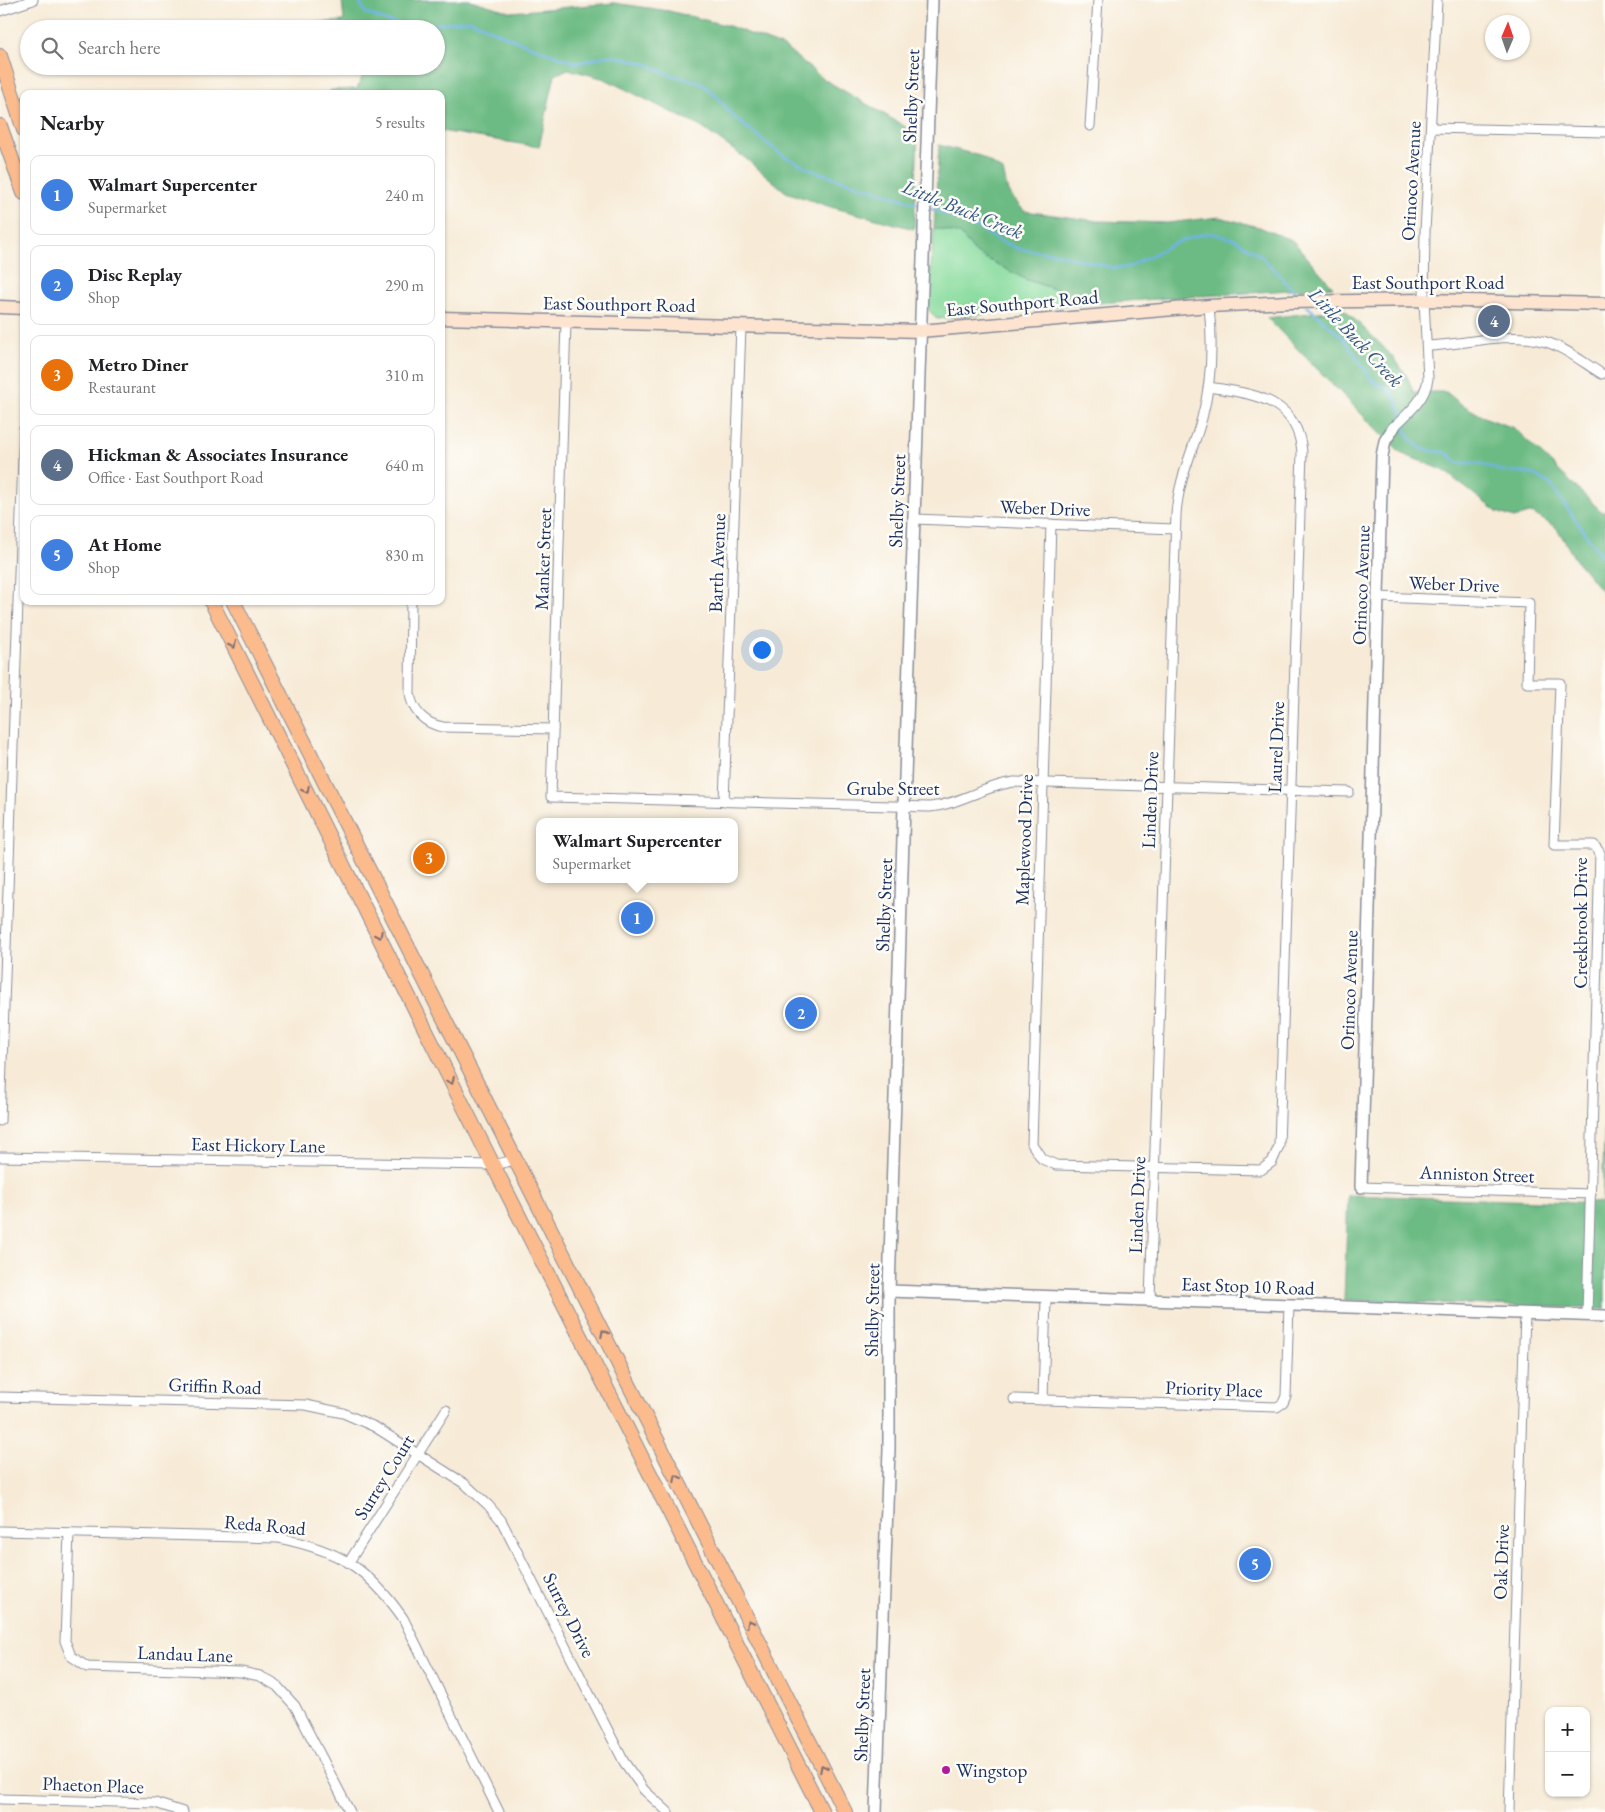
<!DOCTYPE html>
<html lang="en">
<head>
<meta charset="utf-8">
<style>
  :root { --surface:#fff; --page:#f2f2f2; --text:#202124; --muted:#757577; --line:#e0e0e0; --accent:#1a73e8 }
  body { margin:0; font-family:"EB Garamond",serif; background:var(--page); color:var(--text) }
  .controls { position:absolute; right:15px; bottom:15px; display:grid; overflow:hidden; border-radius:10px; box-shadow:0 1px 4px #0004 }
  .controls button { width:45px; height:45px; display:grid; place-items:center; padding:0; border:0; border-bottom:1px solid var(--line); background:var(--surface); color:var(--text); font:25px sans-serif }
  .compass { position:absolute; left:1485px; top:15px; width:45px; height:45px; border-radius:50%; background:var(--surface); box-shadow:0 1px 4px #0004; rotate:2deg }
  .you { position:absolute; left:761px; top:649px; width:18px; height:18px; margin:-12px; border:4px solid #fff; border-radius:50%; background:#1a73e8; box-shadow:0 0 0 8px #1a73e833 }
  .badge { display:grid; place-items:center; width:32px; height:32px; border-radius:50%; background:var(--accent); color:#fff; font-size:16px; font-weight:700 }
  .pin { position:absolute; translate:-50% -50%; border:2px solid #fff; box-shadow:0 1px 5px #0006 }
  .popup { position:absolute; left:536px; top:818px; width:202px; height:65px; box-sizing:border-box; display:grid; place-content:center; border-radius:10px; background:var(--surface); filter:drop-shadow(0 1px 4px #0005); font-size:16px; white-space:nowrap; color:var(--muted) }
  .popup b { font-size:19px; color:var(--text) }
  .popup::after { content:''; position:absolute; left:50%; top:100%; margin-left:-10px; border:10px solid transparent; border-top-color:var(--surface) }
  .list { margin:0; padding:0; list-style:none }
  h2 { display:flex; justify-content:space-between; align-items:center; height:65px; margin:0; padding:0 20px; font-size:21px }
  h2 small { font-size:16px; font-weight:400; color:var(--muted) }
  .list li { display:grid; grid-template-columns:32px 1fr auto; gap:15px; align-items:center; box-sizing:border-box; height:80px; margin:0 10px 10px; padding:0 10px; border:1px solid var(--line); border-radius:10px }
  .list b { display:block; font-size:19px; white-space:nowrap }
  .list p { margin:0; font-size:16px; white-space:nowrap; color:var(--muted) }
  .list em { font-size:16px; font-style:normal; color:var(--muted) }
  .icon { flex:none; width:28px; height:28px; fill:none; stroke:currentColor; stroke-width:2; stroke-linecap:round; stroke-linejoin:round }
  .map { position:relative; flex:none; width:1605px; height:1812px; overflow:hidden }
  .search { position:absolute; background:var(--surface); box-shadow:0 1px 4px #0004; left:20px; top:20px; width:425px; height:55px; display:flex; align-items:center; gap:12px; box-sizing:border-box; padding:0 18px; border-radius:28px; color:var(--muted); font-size:19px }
  .panel { position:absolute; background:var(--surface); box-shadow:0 1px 4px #0004; left:20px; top:90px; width:425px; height:515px; border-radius:10px }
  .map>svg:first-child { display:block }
  .green { fill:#87db9d; stroke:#51857e }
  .forest { fill:#6dbb84; stroke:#447571 }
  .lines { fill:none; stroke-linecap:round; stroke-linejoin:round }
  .stream { stroke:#6fb4e5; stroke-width:2.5 }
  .minor-casing { stroke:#898d9a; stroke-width:11 }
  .tertiary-casing { stroke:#898d9a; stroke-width:14 }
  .secondary-casing { stroke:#898d9a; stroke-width:15 }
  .primary-casing { stroke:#898d9a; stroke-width:16 }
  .minor { stroke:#fff; stroke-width:9 }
  .tertiary { stroke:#fff; stroke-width:11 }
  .secondary { stroke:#fde4d1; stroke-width:12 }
  .primary { stroke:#fbbb8d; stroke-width:14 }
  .oneway { stroke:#806e73 }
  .poi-dot { fill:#b5179e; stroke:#fdfcf7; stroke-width:2 }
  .labels { text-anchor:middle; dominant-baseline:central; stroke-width:5; stroke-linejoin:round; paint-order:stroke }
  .street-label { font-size:19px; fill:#1b2f5e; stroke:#fdfcf7 }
  .poi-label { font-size:19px; fill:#1b2f5e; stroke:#fdfcf7; text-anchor:start }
  .water-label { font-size:20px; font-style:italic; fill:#345786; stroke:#fdfcf7 }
</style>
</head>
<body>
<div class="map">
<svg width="1605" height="1812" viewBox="0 0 1605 1812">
  <rect width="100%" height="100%" fill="#fdfcf7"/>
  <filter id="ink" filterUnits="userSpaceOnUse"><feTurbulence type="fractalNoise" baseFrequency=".02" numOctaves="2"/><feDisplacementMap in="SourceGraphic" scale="10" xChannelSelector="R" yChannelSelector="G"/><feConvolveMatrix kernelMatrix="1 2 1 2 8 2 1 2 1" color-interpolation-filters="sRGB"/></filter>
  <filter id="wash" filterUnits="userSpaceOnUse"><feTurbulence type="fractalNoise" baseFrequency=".0096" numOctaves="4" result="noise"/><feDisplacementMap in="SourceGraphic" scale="20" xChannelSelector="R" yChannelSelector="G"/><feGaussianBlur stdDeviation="1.12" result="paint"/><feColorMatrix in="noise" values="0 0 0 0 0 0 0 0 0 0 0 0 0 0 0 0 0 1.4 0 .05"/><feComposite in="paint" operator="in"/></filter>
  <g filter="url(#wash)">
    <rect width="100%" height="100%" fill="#f7ebd7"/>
    <polygon class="green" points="934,228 960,234 976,253 1027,280 1067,293 1069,305 937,319 928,309"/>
    <g class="forest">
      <polygon points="342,0 470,0 511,12 614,3 669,11 729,26 784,47 822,78 918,134 914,229 831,207 786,192 745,158 701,127 605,79 568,69 555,75 539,147 441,131 441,94 327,94 331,90 357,89 365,70 361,66 436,66 436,29 316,29 308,23 344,21"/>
      <polygon points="939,145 980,156 1003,171 1008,192 1024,211 1098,221 1168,223 1219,217 1259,227 1293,241 1333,287 1069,305 1067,293 1027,280 976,253 960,234 934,228"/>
      <path d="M1344 309C1365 331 1407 363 1413 392H1446L1461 404 1486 418 1514 428 1603 513 1605 510V595L1575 559 1557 528 1532 513 1514 518 1497 512 1443 470 1400 453 1267 318Z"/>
      <polygon points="1605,1110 1605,1309 1344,1300 1348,1195 1602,1203"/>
    </g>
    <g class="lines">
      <g class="stream">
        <polyline points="358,0 366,13 389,22 420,26 470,20 512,39 577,63 606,56 616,56 647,64 669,75 700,82 717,97 735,118 782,155 814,171 921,205"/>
        <polyline points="929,208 975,226 998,240 1019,249 1055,253 1114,268 1129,267 1175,243 1199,235 1210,233 1235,239 1261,256 1300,297"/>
        <polyline points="1307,306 1344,339 1374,382 1389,389 1398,404 1402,416"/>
        <polyline points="1403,422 1409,438 1422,449 1447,453 1458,463 1478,463 1503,471 1534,474 1550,484 1605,561"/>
      </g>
    </g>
  </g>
  <g filter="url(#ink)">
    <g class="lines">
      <g class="minor-casing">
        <g id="minor">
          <polyline points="0,11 33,0"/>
          <polyline points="1090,126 1098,0"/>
          <polyline points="1431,128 1605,132"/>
          <path d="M566 322 551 797 930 807C960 804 984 786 1014 782L1349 792"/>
          <path d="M1427 346C1464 345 1501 332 1538 340 1561 344 1582 362 1602 374"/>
          <path d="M1394 427C1408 413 1425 400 1428 379L1424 300 1425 232 1437 0"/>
          <polyline points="914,519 1175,529"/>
          <path d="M1051 524 1032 1144 1042 1159 1056 1165 1261 1170 1272 1162 1279 1146 1302 452C1297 397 1251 394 1209 387"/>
          <polyline points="1378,597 1529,603 1527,683 1560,683 1554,845 1594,845 1600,853 1587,1315"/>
          <path d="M411 601 410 693C412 711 425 724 443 727L553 729"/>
          <polyline points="724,802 741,326"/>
          <polyline points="0,1121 24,429"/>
          <polyline points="0,1157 493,1165 515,1160"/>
          <polyline points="1361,1187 1591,1194"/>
          <path d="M1150 1300 1176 515C1178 480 1193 451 1202 418 1212 381 1213 344 1209 306"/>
          <polyline points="0,1397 306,1405 343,1413 375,1427 465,1484 488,1505 501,1520 624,1762 644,1790 668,1812"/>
          <polyline points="1014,1399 1277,1407 1283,1403 1286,1396 1289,1305"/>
          <polyline points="1043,1400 1046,1297"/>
          <path d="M0 1531 279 1538C340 1551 367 1567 403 1618L499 1812"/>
          <polyline points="69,1533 65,1641 71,1656 87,1667 241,1672 260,1676 277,1686 295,1706 350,1812"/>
          <polyline points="349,1562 446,1410"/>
          <polyline points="0,1799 155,1803 183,1812"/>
          <polyline points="1509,1812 1525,1313"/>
        </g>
      </g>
      <g class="tertiary-casing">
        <g id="tertiary">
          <polyline points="1361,1187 1382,456 1385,441 1394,427"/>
          <polyline points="889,1291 1605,1316"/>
          <polyline points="876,1812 889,1450 889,1291 904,806 932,0"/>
        </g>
      </g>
      <g class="secondary-casing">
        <g id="secondary">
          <polyline points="0,307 24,308"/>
          <polyline points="441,318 920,331 1209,306 1288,302 1424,300 1605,304"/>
        </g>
      </g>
      <g class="primary-casing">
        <g id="primary">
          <polyline points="0,56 24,130"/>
          <polyline points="0,126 24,193"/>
          <polyline points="211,601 493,1165 822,1812"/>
          <polyline points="233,601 845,1812"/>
        </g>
      </g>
      <use href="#minor" class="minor"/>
      <use href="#tertiary" class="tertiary"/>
      <use href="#secondary" class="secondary"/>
      <use href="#primary" class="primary"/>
    </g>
    <defs><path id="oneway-chevron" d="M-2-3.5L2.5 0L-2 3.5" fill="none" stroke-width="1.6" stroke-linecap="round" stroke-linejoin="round" transform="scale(1.25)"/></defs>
    <g class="oneway">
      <use href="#oneway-chevron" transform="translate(233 645) rotate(63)"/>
      <use href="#oneway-chevron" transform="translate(306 790) rotate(63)"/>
      <use href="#oneway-chevron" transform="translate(379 935) rotate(63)"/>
      <use href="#oneway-chevron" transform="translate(451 1081) rotate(64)"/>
      <use href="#oneway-chevron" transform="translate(604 1333) rotate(-117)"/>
      <use href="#oneway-chevron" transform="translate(677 1478) rotate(-117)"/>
      <use href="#oneway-chevron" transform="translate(750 1623) rotate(-117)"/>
      <use href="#oneway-chevron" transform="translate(823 1768) rotate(-117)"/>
    </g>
  </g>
  <circle class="poi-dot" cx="946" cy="1770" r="5"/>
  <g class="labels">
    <g class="street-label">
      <text transform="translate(911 96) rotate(-88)">Shelby Street</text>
      <text transform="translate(1411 181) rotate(-87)">Orinoco Avenue</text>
      <text x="1428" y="282">East Southport Road</text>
      <text transform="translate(1022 303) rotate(-5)">East Southport Road</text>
      <text transform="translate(619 304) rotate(1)">East Southport Road</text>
      <text transform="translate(897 501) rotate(-88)">Shelby Street</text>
      <text transform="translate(1045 508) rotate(2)">Weber Drive</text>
      <text transform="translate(543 559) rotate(-88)">Manker Street</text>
      <text transform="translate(717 563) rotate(-88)">Barth Avenue</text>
      <text transform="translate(1454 584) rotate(2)">Weber Drive</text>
      <text transform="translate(1361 585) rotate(-88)">Orinoco Avenue</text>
      <text transform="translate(1276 747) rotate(-88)">Laurel Drive</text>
      <text x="893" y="788">Grube Street</text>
      <text transform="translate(1150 800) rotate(-88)">Linden Drive</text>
      <text transform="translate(1024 840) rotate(-88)">Maplewood Drive</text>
      <text transform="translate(884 905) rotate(-88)">Shelby Street</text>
      <text transform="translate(1580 923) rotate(-90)">Creekbrook Drive</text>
      <text transform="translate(1349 990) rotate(-88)">Orinoco Avenue</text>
      <text transform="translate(258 1145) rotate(1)">East Hickory Lane</text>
      <text transform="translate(1477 1174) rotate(2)">Anniston Street</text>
      <text transform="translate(1137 1205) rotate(-88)">Linden Drive</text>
      <text transform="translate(1248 1286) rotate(2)">East Stop 10 Road</text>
      <text transform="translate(872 1310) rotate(-89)">Shelby Street</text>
      <text transform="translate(215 1386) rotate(2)">Griffin Road</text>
      <text transform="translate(1214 1389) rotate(2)">Priority Place</text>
      <text transform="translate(384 1477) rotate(-58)">Surrey Court</text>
      <text transform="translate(265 1525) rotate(5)">Reda Road</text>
      <text transform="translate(1501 1562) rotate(-88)">Oak Drive</text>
      <text transform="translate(569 1615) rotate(63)">Surrey Drive</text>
      <text transform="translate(185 1654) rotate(2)">Landau Lane</text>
      <text transform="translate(862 1715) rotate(-88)">Shelby Street</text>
      <text transform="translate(93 1785) rotate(2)">Phaeton Place</text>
    </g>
    <g class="poi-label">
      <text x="956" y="1770">Wingstop</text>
    </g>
    <g class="water-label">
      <text transform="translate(963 209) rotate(22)">Little Buck Creek</text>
      <text transform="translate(1356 337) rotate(47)">Little Buck Creek</text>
    </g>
  </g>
</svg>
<div class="controls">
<button>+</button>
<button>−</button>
</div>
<svg class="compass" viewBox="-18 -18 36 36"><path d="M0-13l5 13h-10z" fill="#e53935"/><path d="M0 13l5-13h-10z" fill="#757577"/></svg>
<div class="you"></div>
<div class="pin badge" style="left:637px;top:918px;background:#3f7fe0">1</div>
<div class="popup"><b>Walmart Supercenter</b>Supermarket</div>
<div class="pin badge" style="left:801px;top:1013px;background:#3f7fe0">2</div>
<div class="pin badge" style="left:429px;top:858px;background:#e8710a">3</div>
<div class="pin badge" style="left:1494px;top:321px;background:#5c6f8a">4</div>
<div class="pin badge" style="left:1255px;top:1564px;background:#3f7fe0">5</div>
<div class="search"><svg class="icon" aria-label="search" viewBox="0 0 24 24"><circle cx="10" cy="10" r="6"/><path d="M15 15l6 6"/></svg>Search here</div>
<section class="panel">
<h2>Nearby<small>5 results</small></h2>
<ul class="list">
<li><span class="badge" style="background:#3f7fe0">1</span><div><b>Walmart Supercenter</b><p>Supermarket</p></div><em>240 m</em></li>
<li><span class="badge" style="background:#3f7fe0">2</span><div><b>Disc Replay</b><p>Shop</p></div><em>290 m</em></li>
<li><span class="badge" style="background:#e8710a">3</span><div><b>Metro Diner</b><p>Restaurant</p></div><em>310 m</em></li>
<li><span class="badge" style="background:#5c6f8a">4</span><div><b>Hickman &amp; Associates Insurance</b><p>Office · East Southport Road</p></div><em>640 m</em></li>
<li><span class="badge" style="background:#3f7fe0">5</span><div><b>At Home</b><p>Shop</p></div><em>830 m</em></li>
</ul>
</section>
</div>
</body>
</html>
